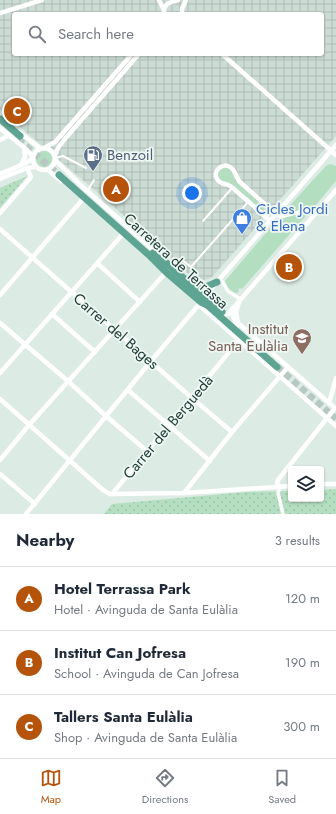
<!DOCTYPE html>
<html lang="en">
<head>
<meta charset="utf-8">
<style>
  :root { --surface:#fff; --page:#f2f2f3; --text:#1f2937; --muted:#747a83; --line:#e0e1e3; --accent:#b45309 }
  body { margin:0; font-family:Jost,sans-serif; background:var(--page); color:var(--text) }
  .controls { position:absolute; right:12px; bottom:12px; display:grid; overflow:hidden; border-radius:4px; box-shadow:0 1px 3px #0004 }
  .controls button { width:36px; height:36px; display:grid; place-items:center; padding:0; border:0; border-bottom:1px solid var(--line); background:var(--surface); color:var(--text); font:20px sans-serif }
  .you { position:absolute; left:192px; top:193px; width:14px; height:14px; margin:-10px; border:3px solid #fff; border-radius:50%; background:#1a73e8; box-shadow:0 0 0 6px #1a73e833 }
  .badge { display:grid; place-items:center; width:26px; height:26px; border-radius:50%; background:var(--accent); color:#fff; font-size:13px; font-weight:700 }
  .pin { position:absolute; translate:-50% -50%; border:2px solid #fff; box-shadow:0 1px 4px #0006 }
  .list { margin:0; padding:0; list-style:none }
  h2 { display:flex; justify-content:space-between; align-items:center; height:52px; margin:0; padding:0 16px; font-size:17px }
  h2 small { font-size:13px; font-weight:400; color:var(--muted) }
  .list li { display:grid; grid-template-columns:26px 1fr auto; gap:12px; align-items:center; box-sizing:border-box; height:64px; padding:0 16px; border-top:1px solid var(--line) }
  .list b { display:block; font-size:15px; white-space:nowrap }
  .list p { margin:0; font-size:13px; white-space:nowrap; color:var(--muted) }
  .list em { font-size:13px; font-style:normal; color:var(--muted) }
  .icon { flex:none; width:22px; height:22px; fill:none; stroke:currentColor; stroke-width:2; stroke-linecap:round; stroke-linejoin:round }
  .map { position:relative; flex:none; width:336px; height:514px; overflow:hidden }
  .search { position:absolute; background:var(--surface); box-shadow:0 1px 3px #0004; left:12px; right:12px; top:12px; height:44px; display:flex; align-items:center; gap:10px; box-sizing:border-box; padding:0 14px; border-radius:4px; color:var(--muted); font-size:15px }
  .sheet { height:244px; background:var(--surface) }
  nav { display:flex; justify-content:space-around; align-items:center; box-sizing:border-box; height:56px; border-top:1px solid var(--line); background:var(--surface); font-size:11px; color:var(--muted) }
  nav a { display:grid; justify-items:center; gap:2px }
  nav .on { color:var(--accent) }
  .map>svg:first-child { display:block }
  .industrial { fill:url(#industrial-grid); fill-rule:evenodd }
  .green { fill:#b4dec0 }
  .park { fill:url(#park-dots) }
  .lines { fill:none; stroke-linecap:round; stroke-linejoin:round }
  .primary-tunnel { stroke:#b7c8c2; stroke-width:7; stroke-dasharray:7 3.5; stroke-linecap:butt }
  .service { stroke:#fff; stroke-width:2 }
  .pedestrian { stroke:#fff; stroke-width:3.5 }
  .minor { stroke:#fff; stroke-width:4.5 }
  .primary { stroke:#5ea493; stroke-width:7 }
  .labels { text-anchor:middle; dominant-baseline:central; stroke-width:3.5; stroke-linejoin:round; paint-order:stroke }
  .service-label { font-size:15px; fill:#4e5e75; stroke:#eef7f3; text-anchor:start }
  .shop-label { font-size:15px; fill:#366cbe; stroke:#eef7f3; text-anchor:start }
  .street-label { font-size:15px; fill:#1e3b34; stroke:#eef7f3 }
  .education-label { font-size:15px; fill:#785e54; stroke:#eef7f3; text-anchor:end }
</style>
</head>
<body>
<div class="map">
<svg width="336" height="514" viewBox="0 0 336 514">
  <defs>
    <pattern id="industrial-grid" width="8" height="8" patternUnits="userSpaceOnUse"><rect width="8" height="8" fill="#ccdbd4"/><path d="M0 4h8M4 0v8" fill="none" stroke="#afbdb7"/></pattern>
    <pattern id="park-dots" width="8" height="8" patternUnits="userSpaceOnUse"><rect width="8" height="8" fill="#b4dec0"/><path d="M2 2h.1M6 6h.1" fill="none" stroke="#9abfa6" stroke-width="1.8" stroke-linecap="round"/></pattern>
  </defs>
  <rect width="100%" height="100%" fill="#ddebe5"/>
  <path class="industrial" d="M0 0H336V136L213 276 209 279 197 281 194 279 104 198 0 110ZM14 14H322V54H14Z"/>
  <g class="green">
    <circle cx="44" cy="159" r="8"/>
    <polygon points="330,164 336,166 336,181 314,207 282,214 326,166"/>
    <polygon points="223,168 226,168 229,169 232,173 235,181 269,211 267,214 231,184 222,182 219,179 218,176 219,171"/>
    <path d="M310 211 242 289 240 288 238 290 239 292 236 293C229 291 227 287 225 281L278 219Z"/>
  </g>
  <g class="park">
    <polygon points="27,176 0,208 0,188"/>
    <polygon points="336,489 336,514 104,514 112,504 246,492 291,491 291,499 321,499 321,490"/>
  </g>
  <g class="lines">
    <g class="primary-tunnel">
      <polyline points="18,139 59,175"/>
      <polyline points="277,367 336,419"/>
    </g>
    <g class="service">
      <polyline points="55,158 63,156 86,168"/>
      <polyline points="88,190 94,180"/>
      <polyline points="203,221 232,188"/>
      <polyline points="170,262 174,260 181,259 191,267 248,202"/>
    </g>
    <g class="pedestrian">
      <polyline points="276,214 280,217 311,209 316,212"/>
      <polyline points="220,278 228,291 240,299"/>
      <polyline points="280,486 278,493 283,514"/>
    </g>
    <g class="minor">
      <polyline points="159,0 164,10"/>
      <polyline points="0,13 42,0"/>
      <path d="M164 14C163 3 169 3 178 0"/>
      <polyline points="182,14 182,9 186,0"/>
      <polyline points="222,54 336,155"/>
      <polyline points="0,128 26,149 33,157"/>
      <polyline points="19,132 40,148"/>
      <polyline points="0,140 9,135"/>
      <circle cx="44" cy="159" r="11"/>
      <polyline points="44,148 55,142 132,54"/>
      <polyline points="55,155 58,148 64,140 139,54"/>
      <polyline points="55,160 83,187 157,253"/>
      <polyline points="21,165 25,157 24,148"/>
      <polyline points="48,170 61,181"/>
      <polyline points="0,174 26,163 33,158"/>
      <polyline points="0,179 27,168 36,167"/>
      <polyline points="0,213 31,177 27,168"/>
      <path d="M270 221C261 212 251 204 242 196 238 193 234 188 230 186 226 183 220 185 217 179 212 171 223 162 230 167 235 169 236 178 240 182L276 214"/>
      <polyline points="0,229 192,398 232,432"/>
      <polyline points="97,263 140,302"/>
      <polyline points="0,295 82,200"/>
      <polyline points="199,305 327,418 335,408 238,323 236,312 240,299"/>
      <polyline points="232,309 233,316 237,326"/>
      <path d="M219 313C222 316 224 316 228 314L336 190"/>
      <polyline points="52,314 95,352"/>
      <polyline points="0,323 69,382 106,416 148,452"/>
      <polyline points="0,373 122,235"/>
      <polyline points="128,390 210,461"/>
      <polyline points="0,399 103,490 110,494 184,493 291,486"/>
      <polyline points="329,403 336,378"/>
      <polyline points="0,460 29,425 160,279 166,272 165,271"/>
      <polyline points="0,474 35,504"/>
      <polyline points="321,484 336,484"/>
      <polyline points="279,487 277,483 278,480 327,418 336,426"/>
      <polyline points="184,493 232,432 288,367"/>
      <polyline points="112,494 239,340"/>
      <polyline points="26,514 151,361 201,302 217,282 336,145"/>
    </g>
    <g class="primary">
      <polyline points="0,119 20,136"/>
      <polyline points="59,175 150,256 166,272 201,302 207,305 277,367"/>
      <polyline points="153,253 158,258 163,260 222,312"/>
      <path d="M193 285C204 290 207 286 217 282"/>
    </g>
  </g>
  <defs>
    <g id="fuel-pin" transform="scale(1)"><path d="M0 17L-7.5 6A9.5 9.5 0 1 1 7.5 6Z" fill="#5c6f8a" stroke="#eef7f3"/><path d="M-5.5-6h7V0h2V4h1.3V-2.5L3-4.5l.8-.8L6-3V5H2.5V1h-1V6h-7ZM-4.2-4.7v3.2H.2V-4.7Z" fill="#fff"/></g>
    <g id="shop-pin" transform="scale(1)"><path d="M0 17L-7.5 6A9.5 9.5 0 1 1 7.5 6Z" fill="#3f7fe0" stroke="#eef7f3"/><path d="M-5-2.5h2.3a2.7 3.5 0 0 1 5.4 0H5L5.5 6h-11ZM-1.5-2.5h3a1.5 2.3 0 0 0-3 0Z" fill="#fff"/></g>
    <g id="school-pin" transform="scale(1)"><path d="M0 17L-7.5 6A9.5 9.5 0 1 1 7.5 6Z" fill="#8d6e63" stroke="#eef7f3"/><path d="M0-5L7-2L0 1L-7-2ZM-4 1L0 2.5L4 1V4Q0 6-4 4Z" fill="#fff"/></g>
  </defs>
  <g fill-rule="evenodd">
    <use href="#fuel-pin" x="93" y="155"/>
    <use href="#shop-pin" x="242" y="218"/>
    <use href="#school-pin" x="302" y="338"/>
  </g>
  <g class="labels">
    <g class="service-label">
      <text x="107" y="155">Benzoil</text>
    </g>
    <g class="shop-label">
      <text x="256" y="209">Cicles Jordi<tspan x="256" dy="17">&amp; Elena</tspan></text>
    </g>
    <g class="street-label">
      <text transform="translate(176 261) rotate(42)">Carretera de Terrassa</text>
      <text transform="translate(116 331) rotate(41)">Carrer del Bages</text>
      <text transform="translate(168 427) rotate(-50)">Carrer del Berguedà</text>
    </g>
    <g class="education-label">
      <text x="288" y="329">Institut<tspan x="288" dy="17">Santa Eulàlia</tspan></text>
    </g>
  </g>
</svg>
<div class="controls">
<button><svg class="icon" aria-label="layers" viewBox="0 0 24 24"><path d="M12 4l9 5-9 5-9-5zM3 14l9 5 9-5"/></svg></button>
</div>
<div class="you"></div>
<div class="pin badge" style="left:116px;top:189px">A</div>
<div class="pin badge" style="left:289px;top:267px">B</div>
<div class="pin badge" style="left:17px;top:111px">C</div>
<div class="search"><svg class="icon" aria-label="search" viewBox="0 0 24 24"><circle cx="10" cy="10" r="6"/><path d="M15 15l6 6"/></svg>Search here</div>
</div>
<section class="sheet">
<h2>Nearby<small>3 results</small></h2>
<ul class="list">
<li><span class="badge">A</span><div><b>Hotel Terrassa Park</b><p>Hotel · Avinguda de Santa Eulàlia</p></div><em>120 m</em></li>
<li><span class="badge">B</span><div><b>Institut Can Jofresa</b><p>School · Avinguda de Can Jofresa</p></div><em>190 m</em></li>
<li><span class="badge">C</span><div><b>Tallers Santa Eulàlia</b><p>Shop · Avinguda de Santa Eulàlia</p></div><em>300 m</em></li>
</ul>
</section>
<nav>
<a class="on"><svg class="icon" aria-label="map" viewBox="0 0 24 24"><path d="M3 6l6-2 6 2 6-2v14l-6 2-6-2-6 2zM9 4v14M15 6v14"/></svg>Map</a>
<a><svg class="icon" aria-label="directions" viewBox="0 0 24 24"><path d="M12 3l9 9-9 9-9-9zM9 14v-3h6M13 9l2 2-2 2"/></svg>Directions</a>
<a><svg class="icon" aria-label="saved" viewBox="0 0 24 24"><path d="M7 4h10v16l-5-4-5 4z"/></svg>Saved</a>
</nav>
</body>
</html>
